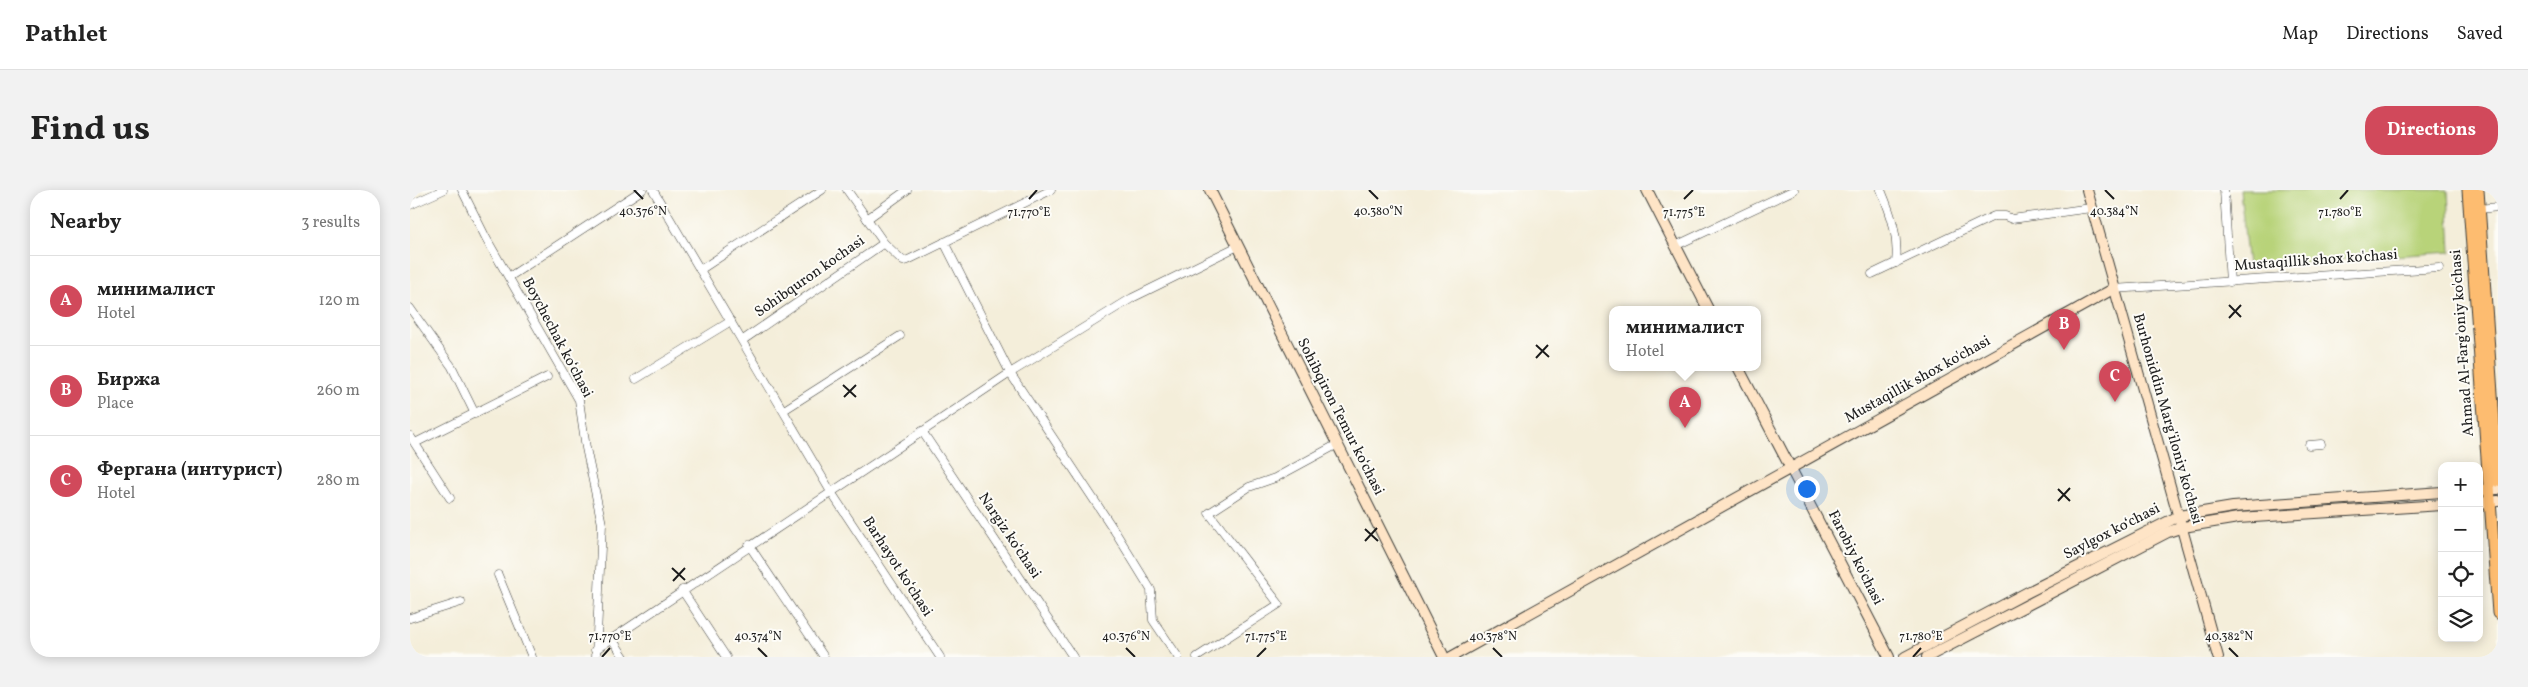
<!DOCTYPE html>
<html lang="en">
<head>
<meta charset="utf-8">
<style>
  :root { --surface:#fff; --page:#f2f2f2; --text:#222; --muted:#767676; --line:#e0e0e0; --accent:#d1495b }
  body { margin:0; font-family:Vollkorn,serif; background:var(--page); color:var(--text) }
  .controls { position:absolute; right:15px; bottom:15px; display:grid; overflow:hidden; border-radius:10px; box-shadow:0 2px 12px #0003 }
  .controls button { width:45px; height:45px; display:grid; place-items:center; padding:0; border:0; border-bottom:1px solid var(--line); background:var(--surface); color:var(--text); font:25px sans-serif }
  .you { position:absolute; left:1396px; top:298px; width:18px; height:18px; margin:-12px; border:4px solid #fff; border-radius:50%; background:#1a73e8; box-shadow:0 0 0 8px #1a73e833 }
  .badge { display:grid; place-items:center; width:32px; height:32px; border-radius:50%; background:var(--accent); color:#fff; font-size:16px; font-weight:700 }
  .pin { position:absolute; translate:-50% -41px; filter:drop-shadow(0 1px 2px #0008) }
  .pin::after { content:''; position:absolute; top:26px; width:18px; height:15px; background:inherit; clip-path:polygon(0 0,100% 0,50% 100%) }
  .popup { position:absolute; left:1199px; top:116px; width:152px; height:65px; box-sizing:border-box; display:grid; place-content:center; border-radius:10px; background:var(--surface); filter:drop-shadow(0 1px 4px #0005); font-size:16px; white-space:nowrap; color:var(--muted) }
  .popup b { font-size:19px; color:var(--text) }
  .popup::after { content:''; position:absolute; left:50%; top:100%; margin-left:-10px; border:10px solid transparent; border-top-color:var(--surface) }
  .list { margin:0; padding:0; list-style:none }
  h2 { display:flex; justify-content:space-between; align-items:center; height:65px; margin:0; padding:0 20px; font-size:21px }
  h2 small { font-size:16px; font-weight:400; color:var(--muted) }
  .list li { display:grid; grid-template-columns:32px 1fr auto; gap:15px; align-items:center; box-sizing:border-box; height:90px; padding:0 20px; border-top:1px solid var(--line) }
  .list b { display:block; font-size:19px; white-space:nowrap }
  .list p { margin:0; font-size:16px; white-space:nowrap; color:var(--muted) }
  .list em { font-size:16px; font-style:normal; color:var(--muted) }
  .icon { flex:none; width:28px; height:28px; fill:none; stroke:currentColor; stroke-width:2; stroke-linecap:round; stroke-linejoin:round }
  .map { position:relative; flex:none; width:2088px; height:467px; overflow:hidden; border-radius:20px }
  header { display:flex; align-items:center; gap:30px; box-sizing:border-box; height:70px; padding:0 25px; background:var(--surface); border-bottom:1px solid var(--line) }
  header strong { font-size:24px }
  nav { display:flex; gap:28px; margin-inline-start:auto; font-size:18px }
  .intro { display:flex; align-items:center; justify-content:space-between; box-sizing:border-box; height:120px; padding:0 30px }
  h1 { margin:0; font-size:35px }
  .button { padding:12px 22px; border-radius:20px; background:var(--accent); color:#fff; font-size:18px; font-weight:700 }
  main { display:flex; gap:30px; padding:0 30px }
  aside { flex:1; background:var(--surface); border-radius:20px; box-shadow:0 2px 12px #0003 }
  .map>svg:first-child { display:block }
  .green { fill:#b8d379; stroke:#6a784a }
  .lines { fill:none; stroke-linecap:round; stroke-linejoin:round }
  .street-casing { stroke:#3c3c38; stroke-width:9 }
  .secondary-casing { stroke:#3c3c38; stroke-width:12 }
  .primary-casing { stroke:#3c3c38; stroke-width:13 }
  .street { stroke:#fff; stroke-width:8 }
  .secondary { stroke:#fee4c6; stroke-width:10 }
  .primary { stroke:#fdbc70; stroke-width:11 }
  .ticks { fill:none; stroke:#1c1c1c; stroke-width:2 }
  .labels { text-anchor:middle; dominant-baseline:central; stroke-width:4; stroke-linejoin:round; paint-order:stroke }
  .street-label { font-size:15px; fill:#1c1c1c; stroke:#fdfcf7 }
  .ticks-label { font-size:12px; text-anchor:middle; fill:#1c1c1c; stroke:#fdfcf7; stroke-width:4; stroke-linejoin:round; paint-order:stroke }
</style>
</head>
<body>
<header>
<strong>Pathlet</strong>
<nav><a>Map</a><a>Directions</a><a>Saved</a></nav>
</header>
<div class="intro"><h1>Find us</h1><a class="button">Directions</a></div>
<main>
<aside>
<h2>Nearby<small>3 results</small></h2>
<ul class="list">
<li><span class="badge">A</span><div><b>минималист</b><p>Hotel</p></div><em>120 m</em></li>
<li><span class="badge">B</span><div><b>Биржа</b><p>Place</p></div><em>260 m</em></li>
<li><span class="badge">C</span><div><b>Фергана (интурист)</b><p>Hotel</p></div><em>280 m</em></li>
</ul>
</aside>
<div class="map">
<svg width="2088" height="467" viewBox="0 0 2088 467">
  <rect width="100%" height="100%" fill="#fdfcf7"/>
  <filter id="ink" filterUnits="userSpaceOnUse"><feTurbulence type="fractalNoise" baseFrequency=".02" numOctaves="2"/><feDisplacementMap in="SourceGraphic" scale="10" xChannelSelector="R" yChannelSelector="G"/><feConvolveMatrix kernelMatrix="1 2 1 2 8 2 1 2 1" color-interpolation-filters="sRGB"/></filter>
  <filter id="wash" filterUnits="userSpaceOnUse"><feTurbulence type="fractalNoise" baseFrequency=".0096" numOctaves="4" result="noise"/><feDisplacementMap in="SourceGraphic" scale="20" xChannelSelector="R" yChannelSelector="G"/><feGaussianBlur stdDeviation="1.12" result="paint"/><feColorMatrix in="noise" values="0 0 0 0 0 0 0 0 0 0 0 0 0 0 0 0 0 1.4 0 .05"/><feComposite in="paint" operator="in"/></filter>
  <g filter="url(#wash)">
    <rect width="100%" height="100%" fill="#f4eeda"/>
    <polygon class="green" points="1830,0 2038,0 2041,62 1838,76"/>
  </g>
  <g filter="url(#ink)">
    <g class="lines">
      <g class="street-casing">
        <g id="street">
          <polyline points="52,0 76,48 169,210 176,258 192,334 186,467"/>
          <polyline points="243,0 421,302 530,467"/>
          <polyline points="437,0 474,53"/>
          <path d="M1471 0C1481 24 1489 46 1486 73"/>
          <polyline points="1814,0 1820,92"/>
          <polyline points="0,15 33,0"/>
          <polyline points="2069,19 2088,17"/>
          <polyline points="457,29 497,0"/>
          <polyline points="534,52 600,183 706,343 741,400 743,430 768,467"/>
          <polyline points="1265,56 1384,0"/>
          <polyline points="290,80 412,0"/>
          <polyline points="1462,84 1584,26 1595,26 1602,29 1681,18"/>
          <polyline points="99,87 232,0"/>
          <polyline points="1703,99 2029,78"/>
          <polyline points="0,118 42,177 65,224"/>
          <polyline points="333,150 474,53 493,71 498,70 641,0"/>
          <polyline points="226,189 321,131"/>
          <polyline points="374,220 490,146"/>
          <polyline points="512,241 663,467"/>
          <polyline points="0,246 40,308"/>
          <polyline points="5,253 137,187"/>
          <polyline points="1899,255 1911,254"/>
          <polyline points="339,355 414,467"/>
          <polyline points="88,385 122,467"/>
          <polyline points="272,400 316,467"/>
          <polyline points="0,428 51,412"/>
          <polyline points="202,449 214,467"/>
          <polyline points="185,460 600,183 722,108 828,56"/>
          <polyline points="787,467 869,414 799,323 839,297 865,288 926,255"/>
        </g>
      </g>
      <g class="secondary-casing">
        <g id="secondary">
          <polyline points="800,0 1034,467"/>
          <polyline points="1237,0 1298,119"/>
          <polyline points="1677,0 1808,467"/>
          <polyline points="1328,177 1479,467"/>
          <polyline points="2069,300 2088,299"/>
          <polyline points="2069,313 2088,311"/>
          <polyline points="1041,467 1703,99"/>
          <polyline points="1495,467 1618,402 1769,326 1823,317 2032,302"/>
          <polyline points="1517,467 1758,342 1773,337 1828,328 2032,315"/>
        </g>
      </g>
      <g class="primary-casing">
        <g id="primary">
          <polyline points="2058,0 2088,423"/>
          <polyline points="2068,0 2088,291"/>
        </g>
      </g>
      <use href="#street" class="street"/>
      <use href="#secondary" class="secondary"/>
      <use href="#primary" class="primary"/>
    </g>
  </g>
  <path class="ticks" d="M224 0 233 9M959 0 968 9M1695 0 1704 9M619 9 627 0M1274 9 1283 0M1930 9 1938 0M1819 115 1831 127M1819 128 1831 115M1126 155 1139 167M1126 168 1138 155M433 195 446 207M434 207 446 195M1648 299 1660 311M1648 311 1660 298M955 339 968 351M955 351 967 338M262 378 275 390M263 391 275 378M348 458 357 467M716 458 725 467M1083 458 1092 467M1819 458 1828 467M192 467 200 458M847 467 856 458M1503 467 1511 458"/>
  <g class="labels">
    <g class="street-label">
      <text transform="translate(1906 71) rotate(-4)">Mustaqillik shox ko'chasi</text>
      <text transform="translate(400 87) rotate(-35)">Sohibquron kochasi</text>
      <text transform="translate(147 148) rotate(62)">Boychechak koʻchasi</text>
      <text transform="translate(2053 153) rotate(-94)">Ahmad Al-Farg'oniy ko'chasi</text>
      <text transform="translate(1508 190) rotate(-29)">Mustaqillik shox ko'chasi</text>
      <text transform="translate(930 227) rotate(63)">Sohibqiron Temur koʻchasi</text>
      <text transform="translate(1757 229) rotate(74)">Burhoniddin Marg'iloniy ko'chasi</text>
      <text transform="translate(1702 342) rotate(-27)">Saylgox koʻchasi</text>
      <text transform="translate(599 346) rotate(56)">Nargiz koʻchasi</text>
      <text transform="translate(1445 368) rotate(63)">Farobiy ko'chasi</text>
      <text transform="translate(487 377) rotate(57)">Barhayot koʻchasi</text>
    </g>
  </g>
  <g class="ticks-label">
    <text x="233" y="25">40.376°N</text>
    <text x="968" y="25">40.380°N</text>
    <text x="1704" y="25">40.384°N</text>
    <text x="619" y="26">71.770°E</text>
    <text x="1274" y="26">71.775°E</text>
    <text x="1930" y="26">71.780°E</text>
    <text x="200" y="450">71.770°E</text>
    <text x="856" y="450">71.775°E</text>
    <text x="1511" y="450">71.780°E</text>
    <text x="348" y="450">40.374°N</text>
    <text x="716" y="450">40.376°N</text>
    <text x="1083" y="450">40.378°N</text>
    <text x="1819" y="450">40.382°N</text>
  </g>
</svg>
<div class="controls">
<button>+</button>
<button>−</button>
<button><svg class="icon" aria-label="locate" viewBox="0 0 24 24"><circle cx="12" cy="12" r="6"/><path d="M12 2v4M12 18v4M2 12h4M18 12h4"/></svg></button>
<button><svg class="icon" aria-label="layers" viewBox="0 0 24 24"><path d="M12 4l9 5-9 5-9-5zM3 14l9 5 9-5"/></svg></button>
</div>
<div class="you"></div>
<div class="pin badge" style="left:1275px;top:238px">A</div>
<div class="popup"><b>минималист</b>Hotel</div>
<div class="pin badge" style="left:1654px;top:160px">B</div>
<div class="pin badge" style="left:1705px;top:212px">C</div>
</div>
</main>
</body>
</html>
